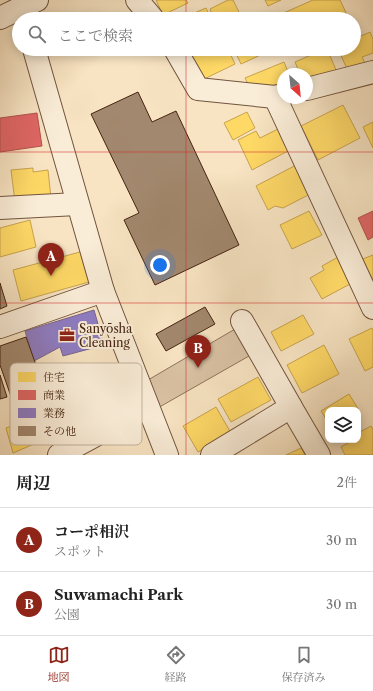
<!DOCTYPE html>
<html lang="ja">
<head>
<meta charset="utf-8">
<style>
  :root { --surface:#fff; --page:#f6f6f6; --text:#222; --muted:#767676; --line:#e0e0e0; --accent:#8f2418 }
  body { margin:0; font-family:"Libre Caslon Text","Noto Serif JP",serif; background:var(--page); color:var(--text) }
  .controls { position:absolute; right:12px; bottom:12px; display:grid; overflow:hidden; border-radius:8px; box-shadow:0 2px 10px #0003 }
  .controls button { width:36px; height:36px; display:grid; place-items:center; padding:0; border:0; border-bottom:1px solid var(--line); background:var(--surface); color:var(--text); font:20px sans-serif }
  .compass { position:absolute; left:277px; top:68px; width:36px; height:36px; border-radius:50%; background:var(--surface); box-shadow:0 2px 10px #0003; rotate:153deg }
  .you { position:absolute; left:160px; top:265px; width:14px; height:14px; margin:-10px; border:3px solid #fff; border-radius:50%; background:#1a73e8; box-shadow:0 0 0 6px #1a73e833 }
  .badge { display:grid; place-items:center; width:26px; height:26px; border-radius:50%; background:var(--accent); color:#fff; font-size:13px; font-weight:700 }
  .pin { position:absolute; translate:-50% -33px; filter:drop-shadow(0 1px 2px #0008) }
  .pin::after { content:''; position:absolute; top:21px; width:14px; height:12px; background:inherit; clip-path:polygon(0 0,100% 0,50% 100%) }
  .list { margin:0; padding:0; list-style:none }
  h2 { display:flex; justify-content:space-between; align-items:center; height:52px; margin:0; padding:0 16px; font-size:17px }
  h2 small { font-size:13px; font-weight:400; color:var(--muted) }
  .list li { display:grid; grid-template-columns:26px 1fr auto; gap:12px; align-items:center; box-sizing:border-box; height:64px; padding:0 16px; border-top:1px solid var(--line) }
  .list b { display:block; font-size:15px; white-space:nowrap }
  .list p { margin:0; font-size:13px; white-space:nowrap; color:var(--muted) }
  .list em { font-size:13px; font-style:normal; color:var(--muted) }
  .icon { flex:none; width:22px; height:22px; fill:none; stroke:currentColor; stroke-width:2; stroke-linecap:round; stroke-linejoin:round }
  .map { position:relative; flex:none; width:373px; height:455px; overflow:hidden }
  .search { position:absolute; background:var(--surface); box-shadow:0 2px 10px #0003; left:12px; right:12px; top:12px; height:44px; display:flex; align-items:center; gap:10px; box-sizing:border-box; padding:0 14px; border-radius:22px; color:var(--muted); font-size:15px }
  .sheet { height:180px; background:var(--surface) }
  nav { display:flex; justify-content:space-around; align-items:center; box-sizing:border-box; height:56px; border-top:1px solid var(--line); background:var(--surface); font-size:11px; color:var(--muted) }
  nav a { display:grid; justify-items:center; gap:2px }
  nav .on { color:var(--accent) }
  .map>svg:first-child { display:block }
  .green { fill:#dac3a5; stroke:#90745c }
  .homes { fill:#ffd966; stroke:#c7a34d }
  .shops { fill:#e06666; stroke:#b2524d }
  .offices { fill:#8e7cc3; stroke:#78628e }
  .building { fill:#a2886e; stroke:#452412 }
  .lines { fill:none; stroke-linecap:round; stroke-linejoin:round }
  .minor-casing { stroke:#72543e; stroke-width:24 }
  .tertiary-casing { stroke:#72543e; stroke-width:24 }
  .minor { stroke:#faedd8; stroke-width:22 }
  .tertiary { stroke:#faedd8; stroke-width:22 }
  .grid { fill:none; stroke:#d62828; stroke-width:1; stroke-opacity:0.55 }
  .labels { text-anchor:middle; dominant-baseline:central; stroke-width:4; stroke-linejoin:round; paint-order:stroke }
  .poi-label { font-size:12px; fill:#452412; stroke:#faedd8; text-anchor:start }
  .key { fill:#faedd8; stroke:#c4b19d; stroke-width:1 }
  .key-label { font-size:11px; fill:#452412 }
</style>
</head>
<body>
<div class="map">
<svg width="373" height="455" viewBox="0 0 373 455">
  <rect width="100%" height="100%" fill="#f8e4c3"/>
  <filter id="stains"><feTurbulence type="fractalNoise" baseFrequency=".005" numOctaves="4"/><feColorMatrix values="0 0 0 0 .2 0 0 0 0 .09 0 0 0 0 .02 0 0 0 .5 -.17"/></filter>
  <radialGradient id="worn" r=".72"><stop offset=".6" stop-color="#630" stop-opacity="0"/><stop offset="1" stop-color="#630" stop-opacity=".3"/></radialGradient>
  <polygon class="green" points="235,329 249,356 156,409 148,380"/>
  <g class="homes">
    <polygon points="156,0 186,0 188,3 163,15"/>
    <polygon points="228,0 233,0 242,18 239,19 214,19 210,9"/>
    <polygon points="265,0 281,0 268,6"/>
    <polygon points="313,0 340,0 349,19 270,19"/>
    <polygon points="206,8 211,19 193,19 194,18 192,14"/>
    <polygon points="370,32 373,39 373,53 362,57 365,63 348,71 338,49 354,49 354,39"/>
    <polygon points="202,49 211,49 214,54 223,49 228,49 235,64 202,80 190,54"/>
    <polygon points="234,49 265,49 267,52 241,64"/>
    <polygon points="325,49 327,49 337,72 307,85 307,74 300,74 295,62"/>
    <polygon points="284,62 289,74 283,74 283,85 252,92 245,78"/>
    <polygon points="343,105 360,138 318,160 301,126"/>
    <polygon points="247,112 255,128 233,140 224,123"/>
    <polygon points="373,122 373,148 363,127"/>
    <polygon points="278,129 288,151 252,170 238,140 256,131 260,138"/>
    <polygon points="300,163 314,192 283,208 275,206 268,210 256,186"/>
    <polygon points="33,168 33,172 48,170 51,198 15,202 11,170"/>
    <polygon points="309,211 322,235 292,249 280,225"/>
    <polygon points="30,220 36,247 0,257 0,228"/>
    <polygon points="80,252 89,282 21,301 13,270"/>
    <polygon points="373,255 373,279 368,281 360,260"/>
    <polygon points="338,257 352,283 322,299 310,278 324,270 322,266"/>
    <polygon points="303,315 314,334 281,351 271,332"/>
    <polygon points="372,328 373,330 373,367 365,371 349,339"/>
    <polygon points="324,345 339,374 302,393 287,365"/>
    <polygon points="258,377 271,400 231,422 218,399"/>
    <polygon points="349,394 360,412 358,413 358,410 328,410 328,422 321,411"/>
    <polygon points="216,407 231,433 198,452 183,426"/>
    <polygon points="33,418 41,441 13,453 6,428"/>
    <polygon points="371,426 373,430 373,455 345,455 341,447 353,440 358,440 358,433"/>
    <polygon points="301,448 305,455 286,455"/>
  </g>
  <g class="shops">
    <polygon points="37,113 42,146 0,152 0,118"/>
    <polygon points="373,211 373,237 368,240 358,218"/>
  </g>
  <polygon class="offices" points="94,310 104,345 63,356 60,347 34,361 25,331"/>
  <g class="building">
    <polygon points="138,92 152,122 176,111 239,245 155,285 124,220 139,213 91,114"/>
    <polygon points="0,283 7,306 0,309"/>
    <polygon points="205,307 215,324 166,351 156,334"/>
    <polygon points="26,337 46,393 14,405 0,365 0,346"/>
    <polygon points="0,375 7,397 0,399"/>
  </g>
  <g class="lines">
    <g class="minor-casing">
      <g id="minor">
        <polyline points="137,0 153,19"/>
        <polyline points="34,49 103,291 167,455"/>
        <polyline points="175,49 198,89 275,97 283,95"/>
        <polyline points="307,89 373,72"/>
        <polyline points="275,97 373,308"/>
        <polyline points="0,208 77,204"/>
        <polyline points="242,321 291,407"/>
        <polyline points="0,327 103,291"/>
        <polyline points="59,455 148,407"/>
        <polyline points="212,455 291,407 319,455"/>
      </g>
    </g>
    <g class="tertiary-casing">
      <polyline id="tertiary" points="0,18 37,0"/>
    </g>
    <use href="#minor" class="minor"/>
    <use href="#tertiary" class="tertiary"/>
  </g>
  <path class="grid" d="M186 0V19M186 49V455M0 152H373M0 303H373"/>
  <defs>
    <g id="office-bare" transform="scale(1.2)"><path d="M-6-3h4V-5.5h4V-3h4V5H-6ZM-1-4.5V-3h2v-1.5ZM-6 0V1H6V0Z" fill="#8f2418" stroke="#faedd8" stroke-width="2.5" paint-order="stroke"/></g>
  </defs>
  <g fill-rule="evenodd">
    <use href="#office-bare" x="67" y="335"/>
  </g>
  <g class="labels">
    <g class="poi-label">
      <text x="79" y="328">Sanyōsha<tspan x="79" dy="14">Cleaning</tspan></text>
    </g>
  </g>
  <rect x="10" y="363" width="132" height="82" rx="6" class="key"/>
  <rect x="18" y="372" width="18" height="10" fill="#ffd966"/>
  <rect x="18" y="390" width="18" height="10" fill="#e06666"/>
  <rect x="18" y="408" width="18" height="10" fill="#8e7cc3"/>
  <rect x="18" y="426" width="18" height="10" fill="#a2886e"/>
  <g class="key-label">
    <text x="43" y="381">住宅</text>
    <text x="43" y="399">商業</text>
    <text x="43" y="417">業務</text>
    <text x="43" y="435">その他</text>
  </g>
  <rect width="100%" height="100%" filter="url(#stains)"/>
  <rect width="100%" height="100%" fill="url(#worn)"/>
</svg>
<div class="controls">
<button><svg class="icon" aria-label="layers" viewBox="0 0 24 24"><path d="M12 4l9 5-9 5-9-5zM3 14l9 5 9-5"/></svg></button>
</div>
<svg class="compass" viewBox="-18 -18 36 36"><path d="M0-13l5 13h-10z" fill="#e53935"/><path d="M0 13l5-13h-10z" fill="#767676"/></svg>
<div class="you"></div>
<div class="pin badge" style="left:51px;top:276px">A</div>
<div class="pin badge" style="left:198px;top:368px">B</div>
<div class="search"><svg class="icon" aria-label="search" viewBox="0 0 24 24"><circle cx="10" cy="10" r="6"/><path d="M15 15l6 6"/></svg>ここで検索</div>
</div>
<section class="sheet">
<h2>周辺<small>2件</small></h2>
<ul class="list">
<li><span class="badge">A</span><div><b>コーポ相沢</b><p>スポット</p></div><em>30 m</em></li>
<li><span class="badge">B</span><div><b>Suwamachi Park</b><p>公園</p></div><em>30 m</em></li>
</ul>
</section>
<nav>
<a class="on"><svg class="icon" aria-label="map" viewBox="0 0 24 24"><path d="M3 6l6-2 6 2 6-2v14l-6 2-6-2-6 2zM9 4v14M15 6v14"/></svg>地図</a>
<a><svg class="icon" aria-label="directions" viewBox="0 0 24 24"><path d="M12 3l9 9-9 9-9-9zM9 14v-3h6M13 9l2 2-2 2"/></svg>経路</a>
<a><svg class="icon" aria-label="saved" viewBox="0 0 24 24"><path d="M7 4h10v16l-5-4-5 4z"/></svg>保存済み</a>
</nav>
</body>
</html>
